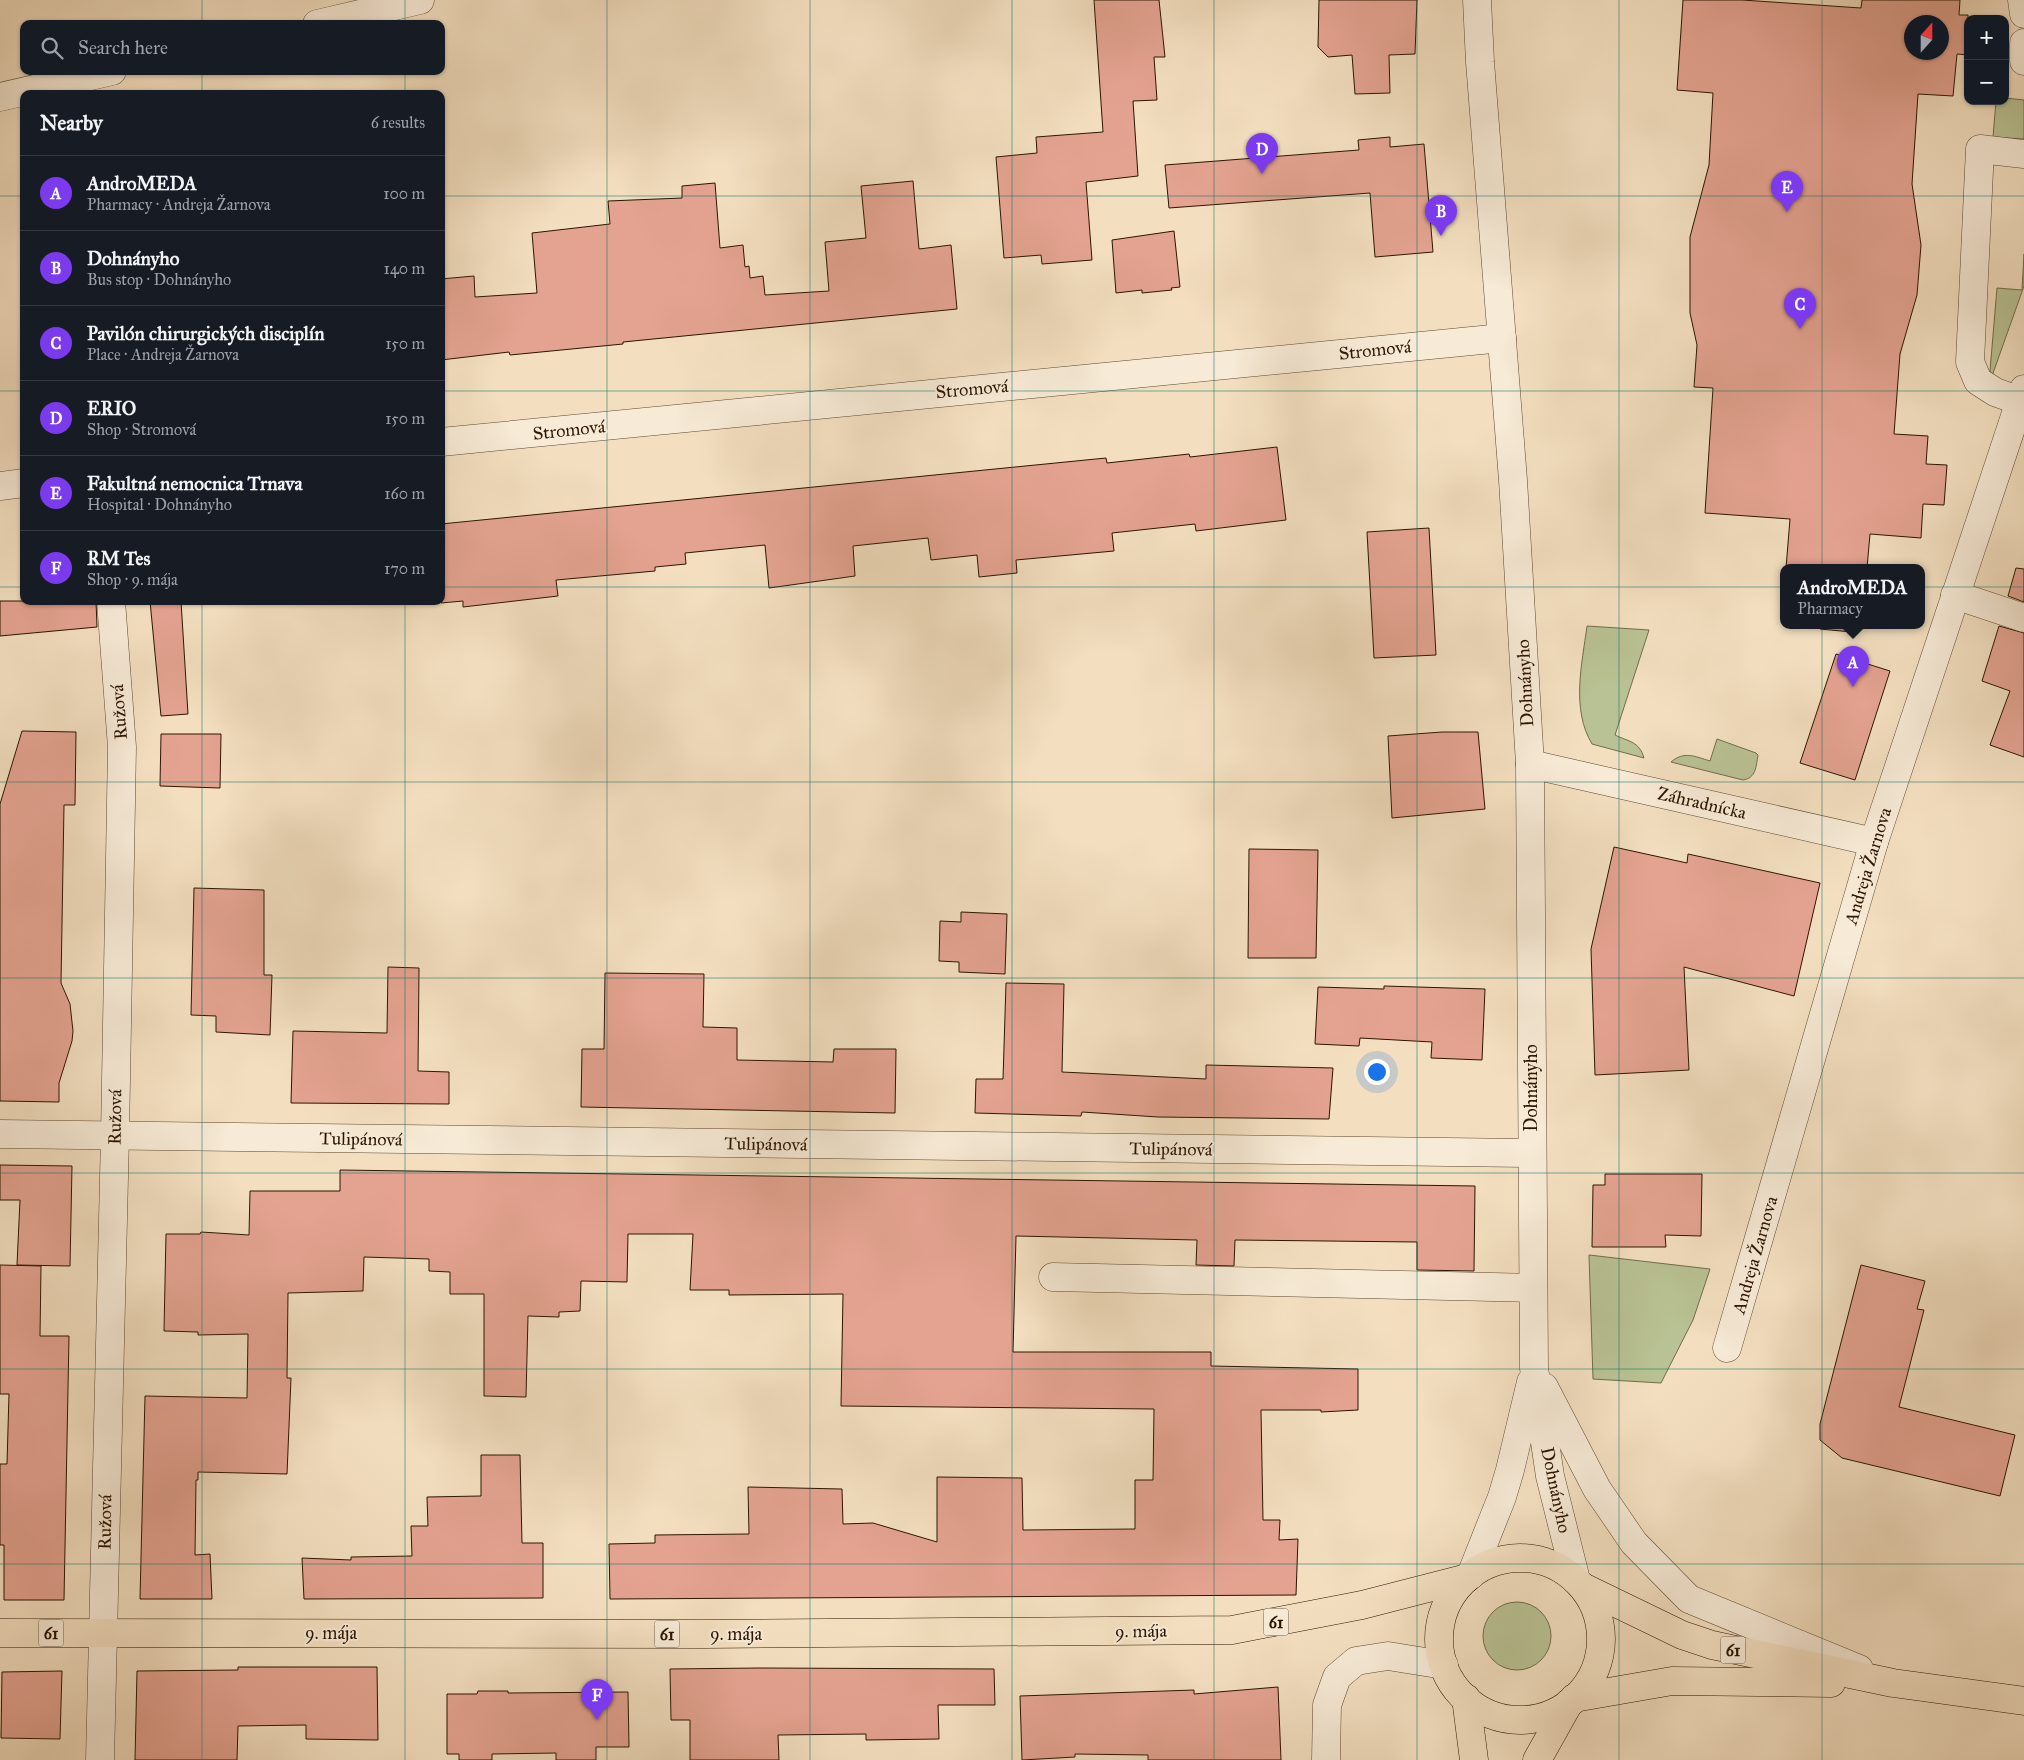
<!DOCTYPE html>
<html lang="en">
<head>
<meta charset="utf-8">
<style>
  :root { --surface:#171b24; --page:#242831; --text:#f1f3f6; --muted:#9ea1a6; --line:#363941; --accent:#7c3aed }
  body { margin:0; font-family:"IM FELL Great Primer",serif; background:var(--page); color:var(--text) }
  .controls { position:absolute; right:15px; top:15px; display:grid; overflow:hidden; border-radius:10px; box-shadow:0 1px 4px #0004 }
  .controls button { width:45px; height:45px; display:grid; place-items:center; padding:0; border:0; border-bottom:1px solid var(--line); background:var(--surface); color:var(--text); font:25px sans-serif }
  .compass { position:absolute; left:1904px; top:15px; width:45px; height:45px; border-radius:50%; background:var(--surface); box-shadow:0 1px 4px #0004; rotate:21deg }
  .you { position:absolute; left:1376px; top:1071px; width:18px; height:18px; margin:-12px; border:4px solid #fff; border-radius:50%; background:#1a73e8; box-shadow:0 0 0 8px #1a73e833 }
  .badge { display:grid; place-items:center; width:32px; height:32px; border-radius:50%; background:var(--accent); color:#fff; font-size:16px; font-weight:700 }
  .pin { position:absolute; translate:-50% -41px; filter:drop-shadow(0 1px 2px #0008) }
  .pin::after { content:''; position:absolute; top:26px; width:18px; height:15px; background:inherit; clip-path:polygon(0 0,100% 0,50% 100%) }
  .popup { position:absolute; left:1780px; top:564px; width:145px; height:65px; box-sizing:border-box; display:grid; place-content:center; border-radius:10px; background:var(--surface); filter:drop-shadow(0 1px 4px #0005); font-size:16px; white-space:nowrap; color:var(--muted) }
  .popup b { font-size:19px; color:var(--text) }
  .popup::after { content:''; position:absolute; left:50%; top:100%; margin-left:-10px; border:10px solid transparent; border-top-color:var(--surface) }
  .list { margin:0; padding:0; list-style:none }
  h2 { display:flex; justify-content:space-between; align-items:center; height:65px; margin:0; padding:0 20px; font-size:21px }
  h2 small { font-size:16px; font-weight:400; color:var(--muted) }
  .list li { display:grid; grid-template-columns:32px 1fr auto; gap:15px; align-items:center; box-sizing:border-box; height:75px; padding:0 20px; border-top:1px solid var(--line) }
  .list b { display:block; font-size:19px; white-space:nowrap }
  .list p { margin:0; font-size:16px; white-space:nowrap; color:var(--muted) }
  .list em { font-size:16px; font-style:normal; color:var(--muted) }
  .icon { flex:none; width:28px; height:28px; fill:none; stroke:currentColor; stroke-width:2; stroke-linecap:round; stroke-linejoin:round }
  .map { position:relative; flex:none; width:2024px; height:1760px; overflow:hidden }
  .search { position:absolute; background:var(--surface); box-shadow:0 1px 4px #0004; left:20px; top:20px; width:425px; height:55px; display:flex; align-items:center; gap:12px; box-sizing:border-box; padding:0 18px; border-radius:10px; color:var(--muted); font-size:19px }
  .panel { position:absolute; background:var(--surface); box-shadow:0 1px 4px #0004; left:20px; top:90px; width:425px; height:515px; border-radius:10px }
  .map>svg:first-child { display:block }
  .green { fill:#b9c294; stroke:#726c4a }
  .building { fill:#e4a391; stroke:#2c1500; fill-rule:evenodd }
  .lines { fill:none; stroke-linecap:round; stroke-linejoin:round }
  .minor-casing { stroke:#5e4830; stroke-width:29 }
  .major-casing { stroke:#2c1500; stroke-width:29 }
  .minor { stroke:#f7ead6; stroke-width:28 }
  .major { stroke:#f3dfc0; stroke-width:28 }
  .grid { fill:none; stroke:#0f766e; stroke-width:1; stroke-opacity:0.55 }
  .labels { text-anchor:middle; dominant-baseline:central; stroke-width:4; stroke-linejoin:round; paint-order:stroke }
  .shield { fill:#f7ead6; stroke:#695540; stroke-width:1 }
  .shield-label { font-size:16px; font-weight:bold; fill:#2c1500 }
  .street-label { font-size:18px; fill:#2c1500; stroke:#f7ead6 }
</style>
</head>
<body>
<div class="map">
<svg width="2024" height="1760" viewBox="0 0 2024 1760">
  <rect width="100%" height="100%" fill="#f3dfc0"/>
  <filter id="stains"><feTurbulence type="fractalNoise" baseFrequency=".004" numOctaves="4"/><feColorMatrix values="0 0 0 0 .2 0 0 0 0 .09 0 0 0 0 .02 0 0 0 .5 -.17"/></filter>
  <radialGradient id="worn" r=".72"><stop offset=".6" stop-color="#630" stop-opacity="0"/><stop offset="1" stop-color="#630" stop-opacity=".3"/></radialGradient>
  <g class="green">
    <polygon points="2005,98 2024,100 2024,139 1993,137 1996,101 2005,101"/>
    <polygon points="2024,254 2024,286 1992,376 1990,371 1997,288 2022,290"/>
    <path d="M1587 626 1649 630 1615 735C1629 742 1639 741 1644 758L1592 744C1571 709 1582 664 1587 626Z"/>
    <path d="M1717 739 1756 753 1758 755C1756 767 1756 778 1743 780L1671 762C1684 751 1694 756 1710 761Z"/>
    <polygon points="1589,1255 1710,1269 1693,1320 1661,1383 1593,1379"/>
    <circle cx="1517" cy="1636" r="34"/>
  </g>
  <g class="building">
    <polygon points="1094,0 1159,0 1165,57 1154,57 1157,100 1133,101 1138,176 1086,182 1092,260 1042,264 1041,255 1004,258 996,157 1037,153 1036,137 1103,132"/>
    <polygon points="1319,0 1417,0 1415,54 1389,55 1390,93 1355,94 1352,55 1328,57 1318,47"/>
    <path d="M1683 0H1742L1861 8 1862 0H1960L1959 15H1968V55L1957 54 1953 96 1918 94 1912 184 1921 245 1917 295 1900 354 1894 434 1928 436 1926 464 1947 465 1944 505 1923 504 1921 538 1870 534 1867 568H1786L1790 519 1705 513 1713 388 1694 387 1697 345 1690 313V237L1709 165 1713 93 1677 90ZM1912 22H1942V52H1912Z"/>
    <polygon points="1390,137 1390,147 1424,144 1433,252 1375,257 1370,193 1169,208 1165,165 1359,150 1358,140"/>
    <polygon points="913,181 919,249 951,245 957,309 623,342 623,344 510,355 509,352 441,360 441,279 474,276 475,297 537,293 532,233 610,224 608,201 682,198 682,186 715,183 720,248 743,245 745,267 749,266 750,278 763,276 765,295 829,291 825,242 866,238 861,186"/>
    <polygon points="1174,231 1180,287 1171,288 1172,290 1142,293 1142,290 1116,293 1112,240"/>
    <polygon points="1277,447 1286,520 1196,531 1195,524 1112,533 1114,551 1016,560 1017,573 979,577 977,555 931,560 928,538 853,546 855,576 769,588 765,545 685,553 686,564 655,567 655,571 556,580 558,596 463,607 463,601 441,603 441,524 1106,458 1107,463 1189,454 1190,457"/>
    <polygon points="1429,528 1436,655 1374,658 1367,532"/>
    <polygon points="2016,568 2024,569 2024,602 2008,596"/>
    <polygon points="0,601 96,601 97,627 0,636"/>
    <polygon points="150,601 181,601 188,714 161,716"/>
    <polygon points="1821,626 1854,626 1852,632 1820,629"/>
    <polygon points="1999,626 2024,633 2024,757 1990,745 2010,691 1982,681"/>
    <polygon points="1836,654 1890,671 1855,780 1800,763"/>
    <polygon points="22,731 76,732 75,805 64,805 61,983 70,1004 73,1031 72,1041 59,1083 59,1102 0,1101 0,804"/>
    <polygon points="1442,732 1478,732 1485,809 1392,818 1388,736"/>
    <polygon points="161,734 221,734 220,788 160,786"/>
    <polygon points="1614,847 1687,863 1688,854 1820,883 1794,996 1684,967 1689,1070 1595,1075 1591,949"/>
    <polygon points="1249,849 1318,850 1316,958 1248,958"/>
    <polygon points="194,888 264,890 264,975 272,975 270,1035 216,1032 216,1016 191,1015"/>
    <polygon points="961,912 1007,914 1005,974 959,972 959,962 939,961 940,921 961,922"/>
    <polygon points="388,967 419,968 418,1071 449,1072 449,1104 291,1103 293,1031 387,1033"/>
    <polygon points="605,973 704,974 703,1027 737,1028 737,1060 833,1062 834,1049 896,1049 895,1113 581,1107 582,1049 604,1049"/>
    <polygon points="1006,983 1064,984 1062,1072 1206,1079 1206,1065 1333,1068 1329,1119 1158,1117 1082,1112 1081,1116 975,1113 976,1079 1003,1079"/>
    <polygon points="1384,986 1485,989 1482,1060 1431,1058 1432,1042 1360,1038 1359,1046 1315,1044 1318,987 1384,989"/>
    <polygon points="0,1165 72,1166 70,1266 17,1265 20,1200 0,1200"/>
    <polygon points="340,1170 1475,1186 1474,1271 1417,1270 1417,1242 1235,1240 1234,1266 1196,1265 1197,1240 1016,1236 1013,1352 1211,1352 1211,1366 1358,1369 1358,1410 1321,1412 1321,1410 1261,1410 1263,1520 1280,1520 1279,1540 1298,1539 1296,1595 610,1599 609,1544 655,1543 655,1535 749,1534 748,1487 842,1489 843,1524 873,1523 937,1542 937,1477 1022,1478 1023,1530 1135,1529 1135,1480 1153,1480 1154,1409 841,1406 843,1294 729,1295 729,1290 690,1290 693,1234 628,1234 627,1282 581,1281 580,1311 559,1312 559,1317 528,1316 526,1397 484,1396 484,1294 450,1294 450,1272 429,1271 429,1259 364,1257 363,1291 288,1293 287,1378 291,1378 287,1474 198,1472 198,1480 196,1480 195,1555 210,1554 212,1599 140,1599 145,1396 247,1398 248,1334 198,1335 198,1332 164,1331 166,1234 200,1234 201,1232 249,1235 250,1191 340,1191"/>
    <polygon points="1605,1174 1702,1174 1701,1236 1665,1235 1666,1247 1592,1247 1593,1185 1605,1185"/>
    <polygon points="0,1265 41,1266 40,1336 69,1336 64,1600 4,1600 4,1545 0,1545 0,1464 7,1464 9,1394 0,1394"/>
    <polygon points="1861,1265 1925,1281 1917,1309 1924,1310 1899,1407 2015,1435 2000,1496 1842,1458 1820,1440 1820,1424"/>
    <polygon points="481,1455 520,1455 522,1543 543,1543 543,1598 304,1599 302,1558 351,1560 351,1557 412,1556 411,1526 428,1526 427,1497 481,1496"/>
    <polygon points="238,1667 377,1667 378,1740 306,1739 306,1725 238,1726 237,1760 135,1760 137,1671 238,1670"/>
    <polygon points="759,1668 994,1669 995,1705 938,1705 939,1739 866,1740 866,1734 778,1735 779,1760 690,1760 690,1720 671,1720 670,1669"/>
    <polygon points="62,1671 60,1739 1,1738 2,1672"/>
    <polygon points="1278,1687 1281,1760 1148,1760 1148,1755 1075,1754 1075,1757 1022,1760 1020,1696 1194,1690 1194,1694"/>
    <polygon points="478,1691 508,1691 508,1693 628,1692 629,1747 596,1747 596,1760 556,1760 556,1753 492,1754 492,1760 459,1760 459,1754 447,1754 447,1694 477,1694"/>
  </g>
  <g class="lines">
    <g class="minor-casing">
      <g id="minor">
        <polyline points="1477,0 1480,62 1513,480 1530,764 1534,1368 1550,1476 1576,1580"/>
        <polyline points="2022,0 2024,14"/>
        <polyline points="317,24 420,0"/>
        <polyline points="2024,43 2024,61"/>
        <polyline points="0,97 112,71"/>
        <polyline points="2020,401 1995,392 1978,381 1970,362 1980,149 2024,154"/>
        <polyline points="441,442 1502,338"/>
        <polyline points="0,486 24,483"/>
        <polyline points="1955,595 2024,618"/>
        <polyline points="1530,764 1874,842"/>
        <polyline points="0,1134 1532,1153"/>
        <polyline points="1053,1277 1533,1288"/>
        <polyline points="1727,1348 1874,842 2024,389"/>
        <polyline points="1544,1387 1597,1489 1634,1543 1689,1599 1859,1669"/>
        <polyline points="1471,1575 1502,1497 1510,1470 1531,1382"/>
        <polyline points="100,1760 115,1136 122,747 111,601"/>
        <polyline points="1326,1760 1327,1705 1337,1677 1356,1661 1388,1656 1444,1665"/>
      </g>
    </g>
    <g class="major-casing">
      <g id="major">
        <circle cx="1520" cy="1639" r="81"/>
        <polyline points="1583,1587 1682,1635 1712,1645 1893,1683 2024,1701"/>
        <polyline points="0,1633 705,1634 1232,1630 1362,1605 1467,1578"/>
        <polyline points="1466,1698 1474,1760"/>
        <polyline points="1574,1698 1672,1681 1831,1683"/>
        <polyline points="1537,1760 1569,1703"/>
      </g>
    </g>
    <use href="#minor" class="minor"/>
    <use href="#major" class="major"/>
  </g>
  <path class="grid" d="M202 0V24M405 0V24M607 0V1760M810 0V1760M1012 0V1760M1214 0V1760M1417 0V1760M1619 0V1760M1822 0V1760M202 71V94M405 71V94M0 196H24M441 196H2024M0 391H24M441 391H2024M0 587H24M441 587H2024M202 601V1760M405 601V1760M0 782H2024M0 978H2024M0 1173H2024M0 1369H2024M0 1564H2024"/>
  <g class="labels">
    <g class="shield">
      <rect x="1263.5" y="1608.5" width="25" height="27" rx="4"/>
      <rect x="38.5" y="1619.5" width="25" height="27" rx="4"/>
      <rect x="654.5" y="1620.5" width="25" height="27" rx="4"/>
      <rect x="1720.5" y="1636.5" width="25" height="27" rx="4"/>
    </g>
    <g class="shield-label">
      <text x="1276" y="1622">61</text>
      <text x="51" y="1633">61</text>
      <text x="667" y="1634">61</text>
      <text x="1733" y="1650">61</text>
    </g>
    <g class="street-label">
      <text transform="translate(1375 350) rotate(-6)">Stromová</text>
      <text transform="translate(972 389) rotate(-5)">Stromová</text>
      <text transform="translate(569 430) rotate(-6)">Stromová</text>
      <text transform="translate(1525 683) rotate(-93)">Dohnányho</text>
      <text transform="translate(119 712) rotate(-94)">Ružová</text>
      <text transform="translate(1702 803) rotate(13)">Záhradnícka</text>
      <text transform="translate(1868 866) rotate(-73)">Andreja Žarnova</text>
      <text transform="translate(1531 1088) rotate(-90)">Dohnányho</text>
      <text transform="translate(115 1117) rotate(-89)">Ružová</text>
      <text transform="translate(361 1139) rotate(1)">Tulipánová</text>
      <text transform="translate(766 1144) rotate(1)">Tulipánová</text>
      <text transform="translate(1171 1149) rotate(1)">Tulipánová</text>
      <text transform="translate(1755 1255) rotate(-74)">Andreja Žarnova</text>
      <text transform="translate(1556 1490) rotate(78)">Dohnányho</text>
      <text transform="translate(105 1522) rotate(-89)">Ružová</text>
      <text transform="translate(1141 1631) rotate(-1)">9. mája</text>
      <text x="331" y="1633">9. mája</text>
      <text x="736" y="1634">9. mája</text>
    </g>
  </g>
  <rect width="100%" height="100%" filter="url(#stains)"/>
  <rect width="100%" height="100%" fill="url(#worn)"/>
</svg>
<div class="controls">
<button>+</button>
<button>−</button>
</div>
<svg class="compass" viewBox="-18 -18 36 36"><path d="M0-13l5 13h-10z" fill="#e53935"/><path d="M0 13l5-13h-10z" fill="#9ea1a6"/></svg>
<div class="you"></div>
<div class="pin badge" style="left:1853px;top:687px">A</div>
<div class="popup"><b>AndroMEDA</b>Pharmacy</div>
<div class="pin badge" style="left:1441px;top:236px">B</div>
<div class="pin badge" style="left:1800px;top:329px">C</div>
<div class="pin badge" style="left:1262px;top:174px">D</div>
<div class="pin badge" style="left:1787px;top:212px">E</div>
<div class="pin badge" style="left:597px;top:1720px">F</div>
<div class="search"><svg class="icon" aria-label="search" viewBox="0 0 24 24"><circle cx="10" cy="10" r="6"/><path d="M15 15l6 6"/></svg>Search here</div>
<section class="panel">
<h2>Nearby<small>6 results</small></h2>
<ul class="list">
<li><span class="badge">A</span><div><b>AndroMEDA</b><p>Pharmacy · Andreja Žarnova</p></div><em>100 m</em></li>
<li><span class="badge">B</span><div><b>Dohnányho</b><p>Bus stop · Dohnányho</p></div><em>140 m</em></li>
<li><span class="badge">C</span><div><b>Pavilón chirurgických disciplín</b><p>Place · Andreja Žarnova</p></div><em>150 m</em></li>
<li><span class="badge">D</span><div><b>ERIO</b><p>Shop · Stromová</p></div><em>150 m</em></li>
<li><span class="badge">E</span><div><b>Fakultná nemocnica Trnava</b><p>Hospital · Dohnányho</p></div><em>160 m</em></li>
<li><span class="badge">F</span><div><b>RM Tes</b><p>Shop · 9. mája</p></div><em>170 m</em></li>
</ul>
</section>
</div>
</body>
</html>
